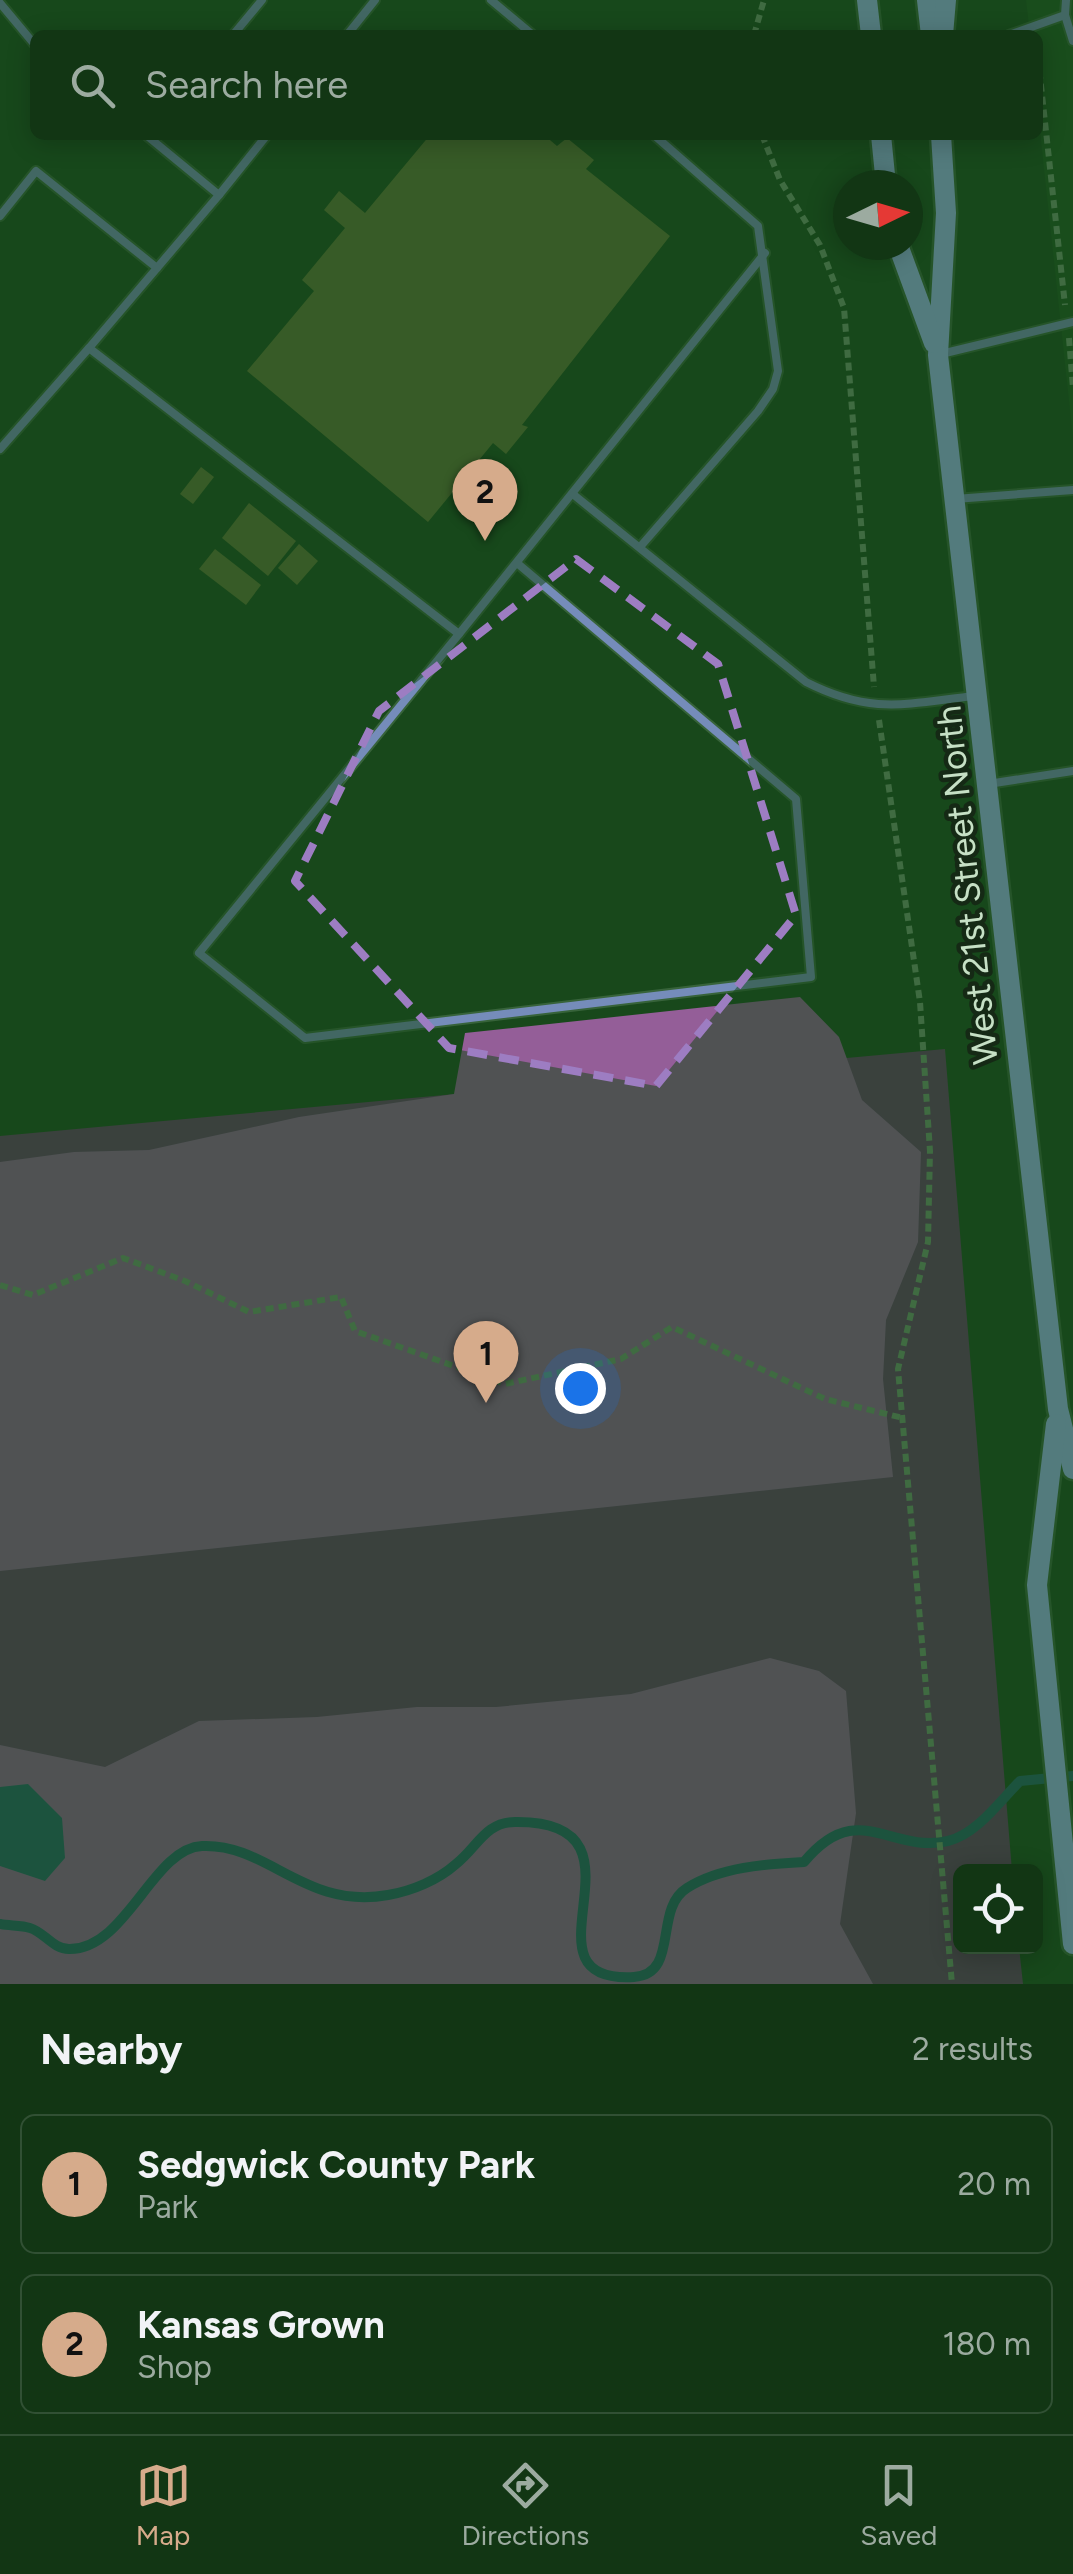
<!DOCTYPE html>
<html lang="en">
<head>
<meta charset="utf-8">
<style>
  :root { --surface:#123614; --page:#1f4122; --text:#f1f3f6; --muted:#9caba0; --line:#315034; --accent:#d6ab8b }
  body { margin:0; font-family:Figtree,sans-serif; background:var(--page); color:var(--text) }
  .controls { position:absolute; right:30px; bottom:30px; display:grid; overflow:hidden; border-radius:15px; box-shadow:0 5px 25px #0003 }
  .controls button { width:90px; height:90px; display:grid; place-items:center; padding:0; border:0; border-bottom:2px solid var(--line); background:var(--surface); color:var(--text); font:50px sans-serif }
  .compass { position:absolute; left:833px; top:170px; width:90px; height:90px; border-radius:50%; background:var(--surface); box-shadow:0 5px 25px #0003; rotate:85deg }
  .you { position:absolute; left:580px; top:1388px; width:35px; height:35px; margin:-25px; border:8px solid #fff; border-radius:50%; background:#1a73e8; box-shadow:0 0 0 15px #1a73e833 }
  .badge { display:grid; place-items:center; width:65px; height:65px; border-radius:50%; background:var(--accent); color:#111; font-size:32px; font-weight:700 }
  .pin { position:absolute; translate:-50% -82px; filter:drop-shadow(0 2px 5px #0008) }
  .pin::after { content:''; position:absolute; top:52px; width:35px; height:30px; background:inherit; clip-path:polygon(0 0,100% 0,50% 100%) }
  .list { margin:0; padding:0; list-style:none }
  h2 { display:flex; justify-content:space-between; align-items:center; height:130px; margin:0; padding:0 40px; font-size:42px }
  h2 small { font-size:32px; font-weight:400; color:var(--muted) }
  .list li { display:grid; grid-template-columns:65px 1fr auto; gap:30px; align-items:center; box-sizing:border-box; height:140px; margin:0 20px 20px; padding:0 20px; border:2px solid var(--line); border-radius:15px }
  .list b { display:block; font-size:38px; white-space:nowrap }
  .list p { margin:0; font-size:32px; white-space:nowrap; color:var(--muted) }
  .list em { font-size:32px; font-style:normal; color:var(--muted) }
  .icon { flex:none; width:55px; height:55px; fill:none; stroke:currentColor; stroke-width:2; stroke-linecap:round; stroke-linejoin:round }
  .map { position:relative; flex:none; width:1073px; height:1984px; overflow:hidden }
  .search { position:absolute; background:var(--surface); box-shadow:0 5px 25px #0003; left:30px; right:30px; top:30px; height:110px; display:flex; align-items:center; gap:25px; box-sizing:border-box; padding:0 35px; border-radius:15px; color:var(--muted); font-size:38px }
  .sheet { height:450px; background:var(--surface) }
  nav { display:flex; justify-content:space-around; align-items:center; box-sizing:border-box; height:140px; border-top:2px solid var(--line); background:var(--surface); font-size:28px; color:var(--muted) }
  nav a { display:grid; justify-items:center; gap:5px }
  nav .on { color:var(--accent) }
  .map>svg:first-child { display:block }
  .built { fill:#1b521e }
  .green { fill:#643867 }
  .forest { fill:#945e98 }
  .water { fill:#226168 }
  .lines { fill:none; stroke-linecap:round; stroke-linejoin:round }
  .stream { stroke:#226168; stroke-width:10 }
  .building { fill:#5e7235 }
  .lane-casing { stroke:#37633a; stroke-width:12 }
  .secondary-casing { stroke:#37633a; stroke-width:25 }
  .path { stroke:#6f9470; stroke-width:6; stroke-dasharray:8 5; stroke-linecap:butt }
  .lane { stroke:#758cba; stroke-width:8 }
  .secondary { stroke:#9bb8f3; stroke-width:20 }
  .marked { fill:none; stroke:#9d7dc2; stroke-width:8; stroke-dasharray:20 12; stroke-linejoin:round }
  .labels { text-anchor:middle; dominant-baseline:central; stroke-width:9; stroke-linejoin:round; paint-order:stroke }
  .street-label { font-size:35px; fill:#c6e0c5; stroke:#152915 }
</style>
</head>
<body>
<div class="map">
<svg width="1073" height="1984" viewBox="0 0 1073 1984">
  <rect width="100%" height="100%" fill="#18481b"/>
  <polygon class="built" points="1026,0 1073,0 1073,438 1038,113 1038,35 1030,35"/>
  <polygon class="green" points="945,1049 1012,1871 960,1871 960,1946 1019,1947 1023,1984 0,1984 0,1136"/>
  <g class="forest">
    <polygon points="800,997 839,1037 862,1100 921,1152 918,1242 886,1320 883,1379 893,1477 0,1571 0,1162 74,1152 149,1150 299,1117 454,1094 465,1033"/>
    <polygon points="770,1658 819,1671 846,1691 856,1813 840,1924 873,1984 0,1984 0,1745 105,1767 199,1721 317,1717 417,1707 496,1707 631,1694"/>
  </g>
  <polygon class="water" points="28,1784 62,1818 65,1858 45,1881 0,1866 0,1787"/>
  <g class="lines">
    <path class="stream" d="M0 1924C9 1926 21 1925 30 1928 44 1932 53 1949 69 1949 126 1950 153 1848 202 1846 268 1843 304 1910 388 1895 412 1891 438 1880 456 1864 477 1848 485 1822 515 1822 664 1820 510 1984 634 1977 680 1974 653 1909 687 1888 720 1867 766 1864 804 1862 858 1797 889 1854 948 1841 977 1834 1000 1801 1020 1781L1073 1776"/>
  </g>
  <g class="building">
    <polygon points="430,135 544,135 557,146 567,138 594,160 586,169 670,236 522,425 528,427 506,454 493,443 428,522 247,371 314,291 302,280 345,228 324,210 339,191 365,213"/>
    <polygon points="201,467 214,477 193,504 180,494"/>
    <polygon points="249,503 296,541 268,576 222,538"/>
    <polygon points="299,544 318,561 297,585 278,568"/>
    <polygon points="215,549 261,585 246,605 199,569"/>
  </g>
  <g class="lines">
    <g class="lane-casing">
      <g id="lane">
        <polyline points="491,0 533,35"/>
        <polyline points="0,3 35,45"/>
        <polyline points="1065,15 1073,41"/>
        <polyline points="233,35 262,0"/>
        <polyline points="347,35 375,0"/>
        <polyline points="1009,35 1065,15 1066,0"/>
        <polyline points="146,135 219,195 267,135"/>
        <polyline points="219,195 89,348 459,634 765,253"/>
        <polyline points="0,216 36,171 157,268"/>
        <polyline points="941,354 1073,322"/>
        <polyline points="0,449 89,348"/>
        <path d="M574 495 806 682C871 715 905 704 974 696"/>
        <polyline points="955,499 1073,490"/>
        <polyline points="640,547 758,411 773,389 778,371 758,226 654,135"/>
        <polyline points="459,634 199,953 305,1038 811,977 796,799 517,563"/>
        <polyline points="988,784 1073,771"/>
      </g>
    </g>
    <g class="secondary-casing">
      <g id="secondary">
        <polyline points="867,0 871,35"/>
        <polyline points="927,0 931,35"/>
        <polyline points="943,35 946,0"/>
        <polyline points="881,135 886,185"/>
        <polyline points="941,135 946,213 938,355 1058,1409 1073,1469"/>
        <polyline points="898,245 934,343"/>
        <polyline points="1056,1424 1037,1585 1073,1944"/>
      </g>
    </g>
    <g class="path">
      <polyline points="754,35 764,0"/>
      <polyline points="1038,58 1065,305"/>
      <polyline points="762,135 780,180 820,245 844,308 874,687"/>
      <polyline points="1069,338 1073,388"/>
      <polyline points="879,720 920,1002 930,1151 928,1242 898,1369 952,1984"/>
      <polyline points="0,1285 33,1295 123,1258 185,1281 249,1312 341,1297 355,1331 505,1384 621,1359 672,1327 825,1399 903,1418"/>
    </g>
    <use href="#lane" class="lane"/>
    <use href="#secondary" class="secondary"/>
  </g>
  <path d="M0 0H1073V1984H0ZM576 559 718 664 796 915 656 1086 449 1048 295 881 379 711Z" fill="#18481b" fill-opacity=".55" fill-rule="evenodd"/>
  <path class="marked" d="M576 559 718 664 796 915 656 1086 449 1048 295 881 379 711Z"/>
  <g class="labels">
    <g class="street-label">
      <text transform="translate(967 885) rotate(-96)">West 21st Street North</text>
    </g>
  </g>
</svg>
<div class="controls">
<button><svg class="icon" aria-label="locate" viewBox="0 0 24 24"><circle cx="12" cy="12" r="6"/><path d="M12 2v4M12 18v4M2 12h4M18 12h4"/></svg></button>
</div>
<svg class="compass" viewBox="-18 -18 36 36"><path d="M0-13l5 13h-10z" fill="#e53935"/><path d="M0 13l5-13h-10z" fill="#9caba0"/></svg>
<div class="you"></div>
<div class="pin badge" style="left:486px;top:1403px">1</div>
<div class="pin badge" style="left:485px;top:541px">2</div>
<div class="search"><svg class="icon" aria-label="search" viewBox="0 0 24 24"><circle cx="10" cy="10" r="6"/><path d="M15 15l6 6"/></svg>Search here</div>
</div>
<section class="sheet">
<h2>Nearby<small>2 results</small></h2>
<ul class="list">
<li><span class="badge">1</span><div><b>Sedgwick County Park</b><p>Park</p></div><em>20 m</em></li>
<li><span class="badge">2</span><div><b>Kansas Grown</b><p>Shop</p></div><em>180 m</em></li>
</ul>
</section>
<nav>
<a class="on"><svg class="icon" aria-label="map" viewBox="0 0 24 24"><path d="M3 6l6-2 6 2 6-2v14l-6 2-6-2-6 2zM9 4v14M15 6v14"/></svg>Map</a>
<a><svg class="icon" aria-label="directions" viewBox="0 0 24 24"><path d="M12 3l9 9-9 9-9-9zM9 14v-3h6M13 9l2 2-2 2"/></svg>Directions</a>
<a><svg class="icon" aria-label="saved" viewBox="0 0 24 24"><path d="M7 4h10v16l-5-4-5 4z"/></svg>Saved</a>
</nav>
</body>
</html>
